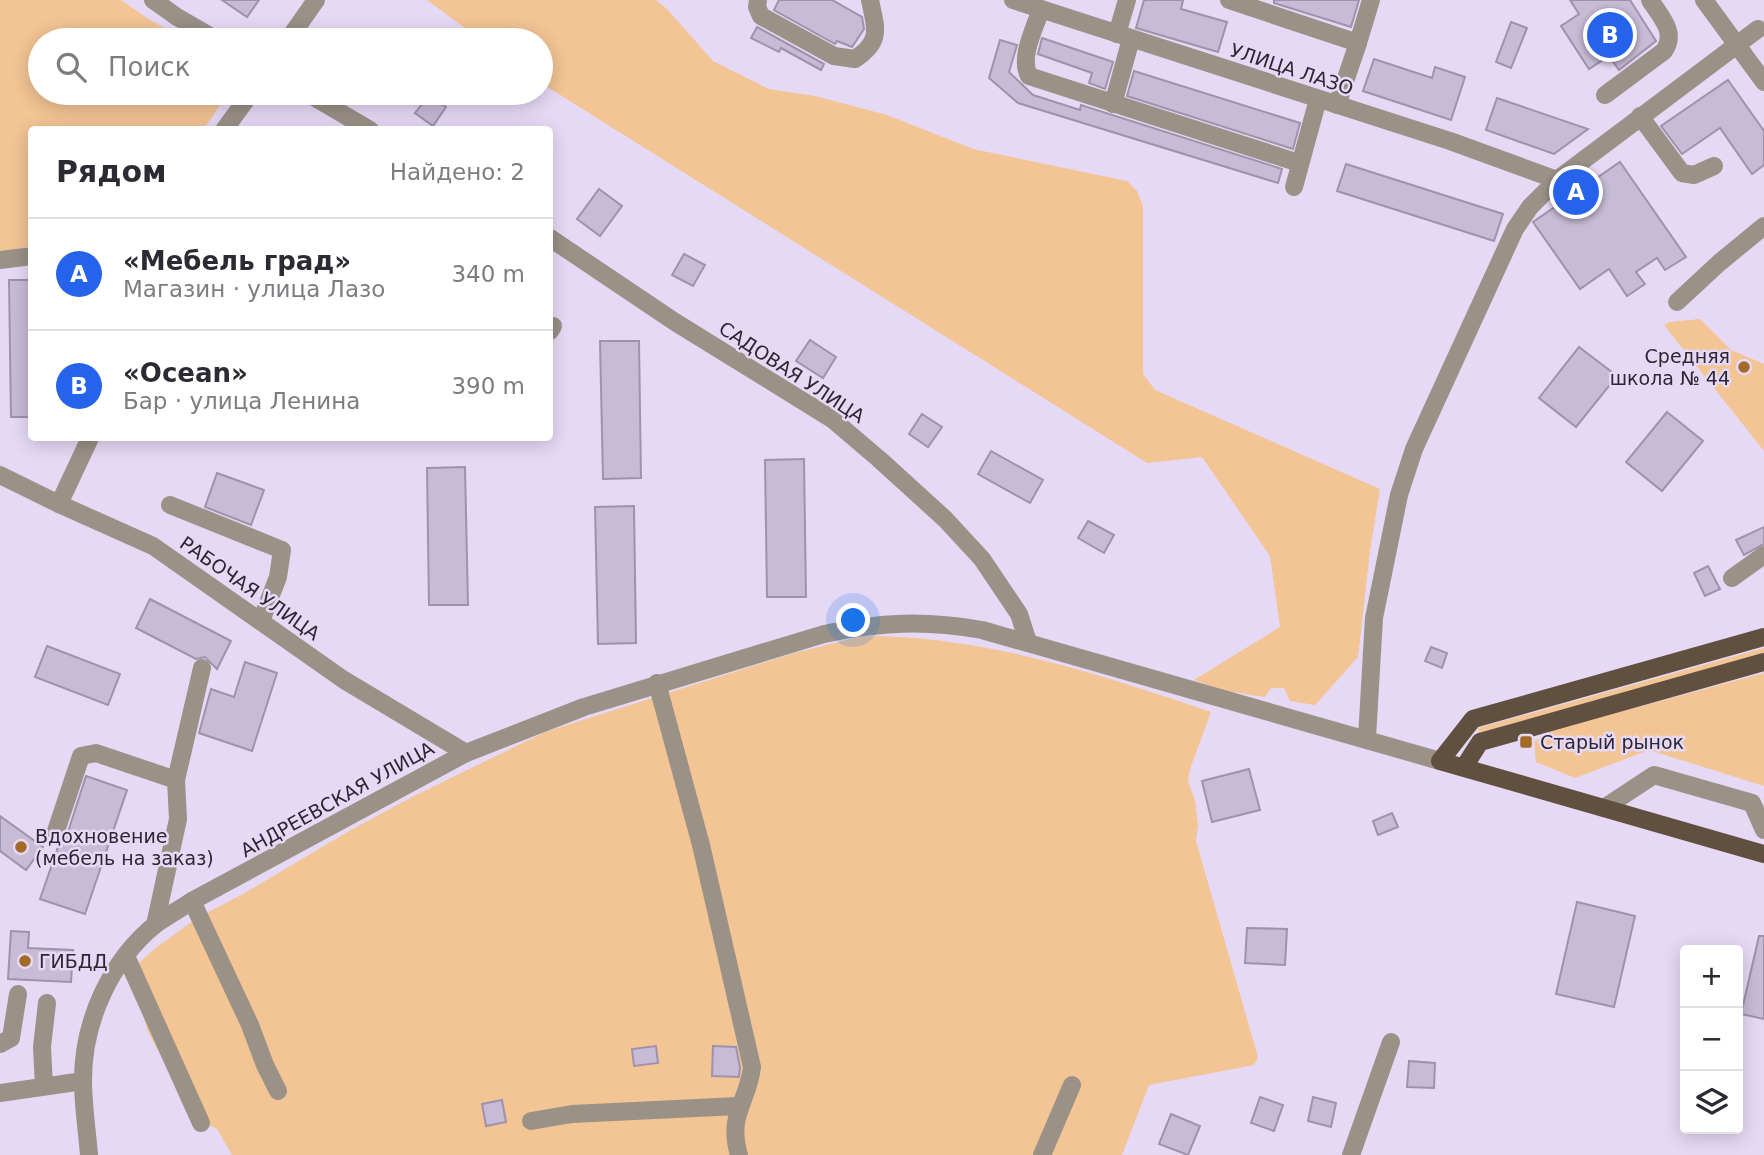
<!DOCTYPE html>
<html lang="ru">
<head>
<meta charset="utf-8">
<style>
  :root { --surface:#fff; --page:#f7f7f7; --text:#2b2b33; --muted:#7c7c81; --line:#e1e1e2; --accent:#2563eb }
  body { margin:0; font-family:"DejaVu Sans",sans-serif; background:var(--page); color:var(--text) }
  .controls { position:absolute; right:21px; bottom:21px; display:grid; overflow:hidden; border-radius:7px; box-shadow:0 4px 18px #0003 }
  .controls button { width:63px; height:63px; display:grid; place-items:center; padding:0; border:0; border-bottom:2px solid var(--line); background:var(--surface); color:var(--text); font:35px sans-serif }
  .you { position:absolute; left:854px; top:621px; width:24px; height:24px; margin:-18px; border:5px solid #fff; border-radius:50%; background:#1a73e8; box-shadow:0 0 0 10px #1a73e833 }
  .badge { display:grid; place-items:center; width:46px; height:46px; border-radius:50%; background:var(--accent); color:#fff; font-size:23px; font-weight:700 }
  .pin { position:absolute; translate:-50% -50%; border:4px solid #fff; box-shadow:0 2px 7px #0006 }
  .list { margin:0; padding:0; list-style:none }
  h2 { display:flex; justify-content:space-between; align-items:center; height:91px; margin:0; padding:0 28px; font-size:30px }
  h2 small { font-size:23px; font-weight:400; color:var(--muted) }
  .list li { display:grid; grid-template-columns:46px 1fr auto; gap:21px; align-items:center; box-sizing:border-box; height:112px; padding:0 28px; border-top:2px solid var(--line) }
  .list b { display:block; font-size:26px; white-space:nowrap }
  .list p { margin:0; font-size:23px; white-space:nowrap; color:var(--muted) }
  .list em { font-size:23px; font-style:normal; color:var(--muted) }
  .icon { flex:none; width:38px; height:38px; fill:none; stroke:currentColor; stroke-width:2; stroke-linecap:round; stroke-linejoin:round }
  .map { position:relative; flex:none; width:1764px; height:1155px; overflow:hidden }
  .search { position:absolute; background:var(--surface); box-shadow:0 4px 18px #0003; left:28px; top:28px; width:525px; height:77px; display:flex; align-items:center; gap:18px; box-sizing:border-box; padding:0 24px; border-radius:38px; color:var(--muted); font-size:26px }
  .panel { position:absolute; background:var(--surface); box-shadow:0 4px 18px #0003; left:28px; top:126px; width:525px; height:315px; border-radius:7px }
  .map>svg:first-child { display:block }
  .green { fill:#f3c494 }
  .building { fill:#c7bbd6; stroke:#9e92ad; stroke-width:2 }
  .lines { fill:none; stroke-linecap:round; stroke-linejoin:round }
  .minor { stroke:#9a9187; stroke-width:18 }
  .major { stroke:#61503f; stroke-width:18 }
  .poi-dot { fill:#a26a26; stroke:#e6d9f6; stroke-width:2.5 }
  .labels { text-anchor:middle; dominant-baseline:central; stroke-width:5; stroke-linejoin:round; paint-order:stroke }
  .street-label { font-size:19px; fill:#2c2732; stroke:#e6d9f6 }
  .poi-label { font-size:19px; fill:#2c2732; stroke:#e6d9f6; text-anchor:start }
</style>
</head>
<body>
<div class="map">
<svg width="1764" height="1155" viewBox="0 0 1764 1155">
  <rect width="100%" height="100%" fill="#e6d9f6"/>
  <g class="green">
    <polygon points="0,0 121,0 150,20 187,40 40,40 40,93 228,93 204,129 32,130 31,246 0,252"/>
    <polygon points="427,0 656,0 667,9 713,61 769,89 815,96 887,115 973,149 1127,181 1137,191 1143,206 1143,374 1155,390 1380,489 1370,551 1358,657 1315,705 1290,701 1284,688 1271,688 1265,697 1226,691 1194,680 1280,627 1270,556 1202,457 1147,463 541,83 541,40 481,40"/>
    <polygon points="1700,319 1731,350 1764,364 1764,451 1664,325 1670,322"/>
    <path d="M862 636C981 635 1100 674 1211 712L1190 769 1188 782 1195 800 1198 825 1196 841 1258 1057 1254 1065 1149 1085 1122 1155H232L217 1129 195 1118 148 1032 130 971 153 950 197 918 243 894 349 831 414 796 545 732 791 654Z"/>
    <polygon points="1764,648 1764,654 1479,733 1478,728"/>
    <polygon points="1764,673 1764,786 1649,750 1575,778 1536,762 1534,742 1550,731"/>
  </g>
  <g class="building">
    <polygon points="222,0 259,0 247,17"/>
    <polygon points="779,0 832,0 862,17 864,29 852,47 837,41 835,44 774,10"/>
    <polygon points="1144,0 1183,0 1181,9 1227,22 1218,52 1136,28"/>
    <polygon points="1274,0 1359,0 1351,27 1274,3"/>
    <polygon points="1570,0 1630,0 1656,41 1619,70 1609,56 1589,69 1561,26 1579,14"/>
    <polygon points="1511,22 1527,28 1511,68 1496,62"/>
    <polygon points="757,27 824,64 821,70 781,48 779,52 751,38"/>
    <polygon points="1042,38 1113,62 1105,89 1089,83 1092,73 1038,54"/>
    <polygon points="1000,40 1017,45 1009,72 1033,95 1080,110 1081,105 1282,169 1278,183 1018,103 989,78"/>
    <polygon points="1374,59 1432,78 1435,67 1465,77 1451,120 1363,91"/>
    <polygon points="1134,71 1300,123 1293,149 1127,96"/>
    <polygon points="1728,80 1764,131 1764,165 1752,174 1720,128 1682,154 1661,126"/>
    <polygon points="429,95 446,107 433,126 415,113"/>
    <polygon points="1497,98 1588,129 1554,154 1486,130"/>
    <polygon points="1620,162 1686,257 1665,270 1657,258 1636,272 1645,284 1627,296 1609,269 1580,289 1533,222"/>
    <polygon points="1346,164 1503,214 1494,241 1337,191"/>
    <polygon points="599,189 622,206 600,236 577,219"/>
    <polygon points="684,254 705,265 693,286 672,275"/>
    <polygon points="9,280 32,280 32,417 11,417"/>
    <polygon points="810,340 836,357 823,378 796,361"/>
    <polygon points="600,341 639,341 641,478 603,479"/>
    <polygon points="1579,347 1617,376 1576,427 1539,398"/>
    <polygon points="1667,412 1703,441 1662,491 1626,462"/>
    <polygon points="922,414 942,427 928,447 909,434"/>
    <polygon points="991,451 1043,480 1030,503 978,474"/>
    <polygon points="804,459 806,597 767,597 765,460"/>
    <polygon points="465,467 468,605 429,605 427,468"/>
    <polygon points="217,473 264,490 251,525 205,507"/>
    <polygon points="634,506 636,643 598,644 595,507"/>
    <polygon points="1088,521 1114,535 1104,553 1078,538"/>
    <polygon points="1764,527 1764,544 1744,555 1736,540"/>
    <polygon points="1708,566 1720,589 1705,596 1694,573"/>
    <polygon points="150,599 231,641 217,669 205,657 196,659 136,628"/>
    <polygon points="47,646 120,674 108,705 35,677"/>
    <polygon points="1431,647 1447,653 1442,668 1425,661"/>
    <polygon points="245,662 277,673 252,751 199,733 211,689 234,697"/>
    <polygon points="1249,769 1260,810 1212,822 1202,781"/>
    <polygon points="86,776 127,790 85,914 40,899 59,844 66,838"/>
    <polygon points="1392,813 1398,827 1378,835 1373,821"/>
    <polygon points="0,816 43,847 26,870 0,851"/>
    <polygon points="1577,902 1635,916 1614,1007 1556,994"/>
    <polygon points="1247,928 1287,929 1285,965 1245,963"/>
    <polygon points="11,931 29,932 28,948 73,950 71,982 8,979"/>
    <polygon points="1759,936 1764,936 1764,1019 1741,1014"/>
    <polygon points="656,1046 658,1063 634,1066 632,1049"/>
    <polygon points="713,1046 736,1047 740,1067 739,1077 712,1076"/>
    <polygon points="1409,1061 1435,1063 1434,1088 1407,1087"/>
    <polygon points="1260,1097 1283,1105 1274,1131 1251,1123"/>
    <polygon points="1313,1097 1336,1103 1331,1127 1308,1121"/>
    <polygon points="502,1100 506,1122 486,1126 482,1104"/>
    <polygon points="1171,1114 1200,1126 1188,1155 1159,1144"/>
  </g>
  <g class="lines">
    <g class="minor">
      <polyline points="153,0 177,17 217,40"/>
      <path d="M758 0 757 7 761 16 834 56 855 59C882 41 876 29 870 0"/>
      <polyline points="1013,0 1450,141 1557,180"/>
      <polyline points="1229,0 1358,43 1337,105"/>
      <polyline points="1704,0 1764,82"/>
      <path d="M1041 9C1035 28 1019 57 1029 76L1299 163"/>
      <polyline points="1117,34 1127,0"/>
      <polyline points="288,40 316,0"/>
      <polyline points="1358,43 1371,0"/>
      <polyline points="307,93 370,130"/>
      <path d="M1605 95 1664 51C1677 33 1661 17 1650 0"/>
      <polyline points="1113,104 1131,39"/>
      <polyline points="1640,116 1682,173 1694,175 1714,166"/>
      <polyline points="224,130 251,93"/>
      <polyline points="1294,187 1318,99"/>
      <polyline points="550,238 675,322 832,419 879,459 945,519 982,559 1019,614 1028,642"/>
      <polyline points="0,260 32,256"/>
      <polyline points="1677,302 1719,263 1764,226"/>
      <polyline points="550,331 553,326"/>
      <polyline points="0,475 59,504 153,546 344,680 466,753"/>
      <polyline points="59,504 90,438"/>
      <polyline points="170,505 282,550 278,577 261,621"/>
      <polyline points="1732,578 1764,555"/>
      <path d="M657 683 701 845 752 1067C748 1102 727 1115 739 1155"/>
      <polyline points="1367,738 1374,618 1399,495 1414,449 1515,229 1530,207 1557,180 1758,29"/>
      <polyline points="176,780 202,668"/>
      <polyline points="1604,808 1654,775 1752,803 1764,830"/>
      <polyline points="55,834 81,756 96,753 176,780 178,819 155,925"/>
      <polyline points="192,901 250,1025 265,1065 278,1091"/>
      <polyline points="126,956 201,1123"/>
      <polyline points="0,1044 11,1038 18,994"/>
      <polyline points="44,1086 42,1047 47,1003"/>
      <polyline points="0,1093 83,1081"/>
      <polyline points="531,1121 572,1114 738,1106"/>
      <path d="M89 1155C87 1130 83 1105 83 1080 83 1022 110 961 156 924 167 916 180 909 192 901L466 753 584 707 824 634C880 622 925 620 982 630L1440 761"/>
      <polyline points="1042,1155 1072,1085"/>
      <polyline points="1351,1155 1391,1042"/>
    </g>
    <g class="major">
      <polyline points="1764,637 1473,719 1440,761 1764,854"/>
      <polyline points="1464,767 1480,742 1764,662"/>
    </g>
  </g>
  <g class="poi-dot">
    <circle cx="1744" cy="367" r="7"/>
    <rect x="1519" y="735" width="14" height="14" rx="3.5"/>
    <circle cx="21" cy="847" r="7"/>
    <circle cx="25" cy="961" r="7"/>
  </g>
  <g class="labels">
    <g class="street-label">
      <text transform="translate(1292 69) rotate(18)">УЛИЦА ЛАЗО</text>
      <text transform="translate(792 372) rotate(33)">САДОВАЯ УЛИЦА</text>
      <text transform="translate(250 588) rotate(35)">РАБОЧАЯ УЛИЦА</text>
      <text transform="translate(337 799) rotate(-29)">АНДРЕЕВСКАЯ УЛИЦА</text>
    </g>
    <g class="poi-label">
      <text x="1730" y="356" text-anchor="end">Средняя<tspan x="1730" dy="22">школа № 44</tspan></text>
      <text x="1540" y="742">Старый рынок</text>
      <text x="35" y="836">Вдохновение<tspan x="35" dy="22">(мебель на заказ)</tspan></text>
      <text x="39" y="961">ГИБДД</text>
    </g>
  </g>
</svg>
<div class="controls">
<button>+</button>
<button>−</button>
<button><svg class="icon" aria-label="layers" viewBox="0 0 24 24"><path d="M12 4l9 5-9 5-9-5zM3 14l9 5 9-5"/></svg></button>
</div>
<div class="you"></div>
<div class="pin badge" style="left:1576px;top:192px">A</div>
<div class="pin badge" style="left:1610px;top:35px">B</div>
<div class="search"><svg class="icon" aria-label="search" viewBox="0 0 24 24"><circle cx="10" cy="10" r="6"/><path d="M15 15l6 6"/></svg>Поиск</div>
<section class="panel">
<h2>Рядом<small>Найдено: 2</small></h2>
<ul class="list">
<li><span class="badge">A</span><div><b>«Мебель град»</b><p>Магазин · улица Лазо</p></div><em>340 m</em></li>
<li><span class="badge">B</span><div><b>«Оcean»</b><p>Бар · улица Ленина</p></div><em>390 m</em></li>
</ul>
</section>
</div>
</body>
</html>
